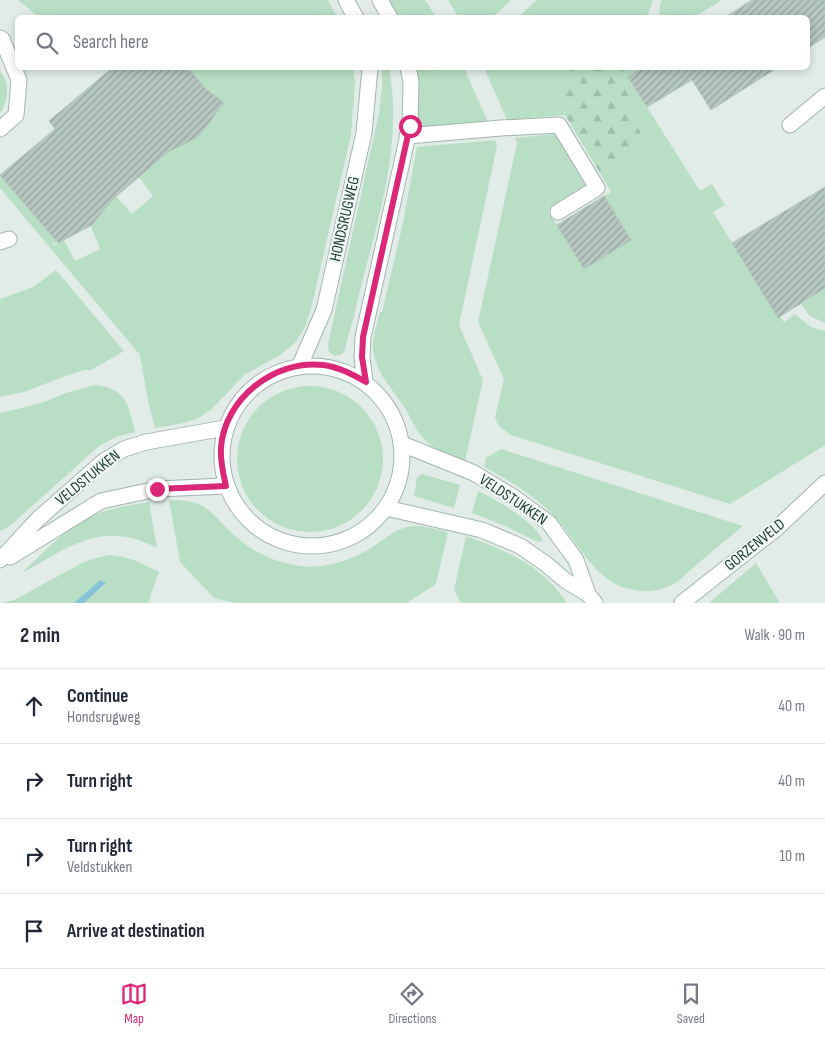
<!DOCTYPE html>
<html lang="en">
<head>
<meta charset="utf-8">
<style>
  :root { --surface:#fff; --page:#f6f6f7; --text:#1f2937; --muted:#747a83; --line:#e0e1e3; --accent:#db2777 }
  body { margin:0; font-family:"Sofia Sans Condensed",sans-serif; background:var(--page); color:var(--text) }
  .stop { position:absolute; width:15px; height:15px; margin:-11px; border:4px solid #db2777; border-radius:50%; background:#fff }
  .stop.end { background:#db2777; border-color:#fff; box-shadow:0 1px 5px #0008 }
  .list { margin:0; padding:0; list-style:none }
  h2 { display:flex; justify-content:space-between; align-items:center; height:65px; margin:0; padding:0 20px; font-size:21px }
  h2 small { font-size:16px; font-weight:400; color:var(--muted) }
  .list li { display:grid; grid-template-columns:32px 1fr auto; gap:15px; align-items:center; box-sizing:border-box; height:75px; padding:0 20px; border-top:1px solid var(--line) }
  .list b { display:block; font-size:19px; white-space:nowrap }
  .list p { margin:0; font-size:16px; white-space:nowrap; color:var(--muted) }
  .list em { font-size:16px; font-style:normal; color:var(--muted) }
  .icon { flex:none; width:28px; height:28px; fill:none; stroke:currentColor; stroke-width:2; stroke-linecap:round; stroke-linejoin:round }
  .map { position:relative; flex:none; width:825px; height:603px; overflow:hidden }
  .search { position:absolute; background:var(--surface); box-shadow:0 2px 8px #0003; left:15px; right:15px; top:15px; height:55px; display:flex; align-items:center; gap:12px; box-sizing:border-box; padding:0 18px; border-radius:8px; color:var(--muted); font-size:19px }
  .sheet { height:365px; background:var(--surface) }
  nav { display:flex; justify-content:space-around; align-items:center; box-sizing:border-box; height:70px; border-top:1px solid var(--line); background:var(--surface); font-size:14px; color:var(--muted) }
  nav a { display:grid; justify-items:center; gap:2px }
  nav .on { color:var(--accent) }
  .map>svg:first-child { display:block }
  .grass { fill:#b8dfc5 }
  .forest { fill:url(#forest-firs) }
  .water { fill:#86c3d4 }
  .building { fill:url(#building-hatch); stroke:#b3c6bf }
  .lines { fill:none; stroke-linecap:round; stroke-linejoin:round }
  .service-casing { stroke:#a3b4af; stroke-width:17 }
  .minor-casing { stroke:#a3b4af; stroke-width:17 }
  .tertiary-casing { stroke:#a3b4af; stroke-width:17 }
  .service { stroke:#fff; stroke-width:15 }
  .minor { stroke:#fff; stroke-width:15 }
  .tertiary { stroke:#fff; stroke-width:15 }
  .route { stroke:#db2777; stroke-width:6 }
  .labels { text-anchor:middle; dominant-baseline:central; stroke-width:4.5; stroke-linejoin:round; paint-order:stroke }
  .street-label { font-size:16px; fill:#203e37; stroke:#f1f8f5 }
</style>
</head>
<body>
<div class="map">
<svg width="825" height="603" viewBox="0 0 825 603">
  <defs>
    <pattern id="forest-firs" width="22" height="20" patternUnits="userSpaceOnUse" patternTransform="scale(1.25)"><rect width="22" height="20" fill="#b8dfc5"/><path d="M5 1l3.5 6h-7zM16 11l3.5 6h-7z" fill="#9ec0aa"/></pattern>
    <pattern id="building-hatch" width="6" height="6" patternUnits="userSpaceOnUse" patternTransform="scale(1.25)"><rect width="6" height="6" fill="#b6c7c1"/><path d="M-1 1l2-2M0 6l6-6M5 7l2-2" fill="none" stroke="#94a39e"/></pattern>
  </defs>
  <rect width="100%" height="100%" fill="#e1ece8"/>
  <g class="grass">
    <polygon points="18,0 328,0 337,17 38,17"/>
    <polygon points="390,0 425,0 436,17 398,17"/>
    <polygon points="448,0 511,0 493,17 459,18"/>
    <polygon points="537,0 653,0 648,15 650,17 518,17"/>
    <polygon points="662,0 722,0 694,17 660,17 659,9"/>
    <polygon points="188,68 353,68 355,82 351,135 311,309 305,327 296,342 280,355 244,375 212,409 199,418 184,423 155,428 148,401 140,355 0,188 0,177 1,176 57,242 53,244 53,246 64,240 75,261 100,249 91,226 112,200 116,196 132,214 153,196 139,177 168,152 198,137 224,103 222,102 220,106"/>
    <path d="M382 68H389C405 151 372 235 354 316 351 327 347 338 345 350L342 354 335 356 329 352 328 344 379 113 382 88Z"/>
    <polygon points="414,68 464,68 488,122 418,128 417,78"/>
    <polygon points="484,68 572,68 554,90 565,115 507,120"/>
    <polygon points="626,68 643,68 628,77 700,191 712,184 725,205 713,212 778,317 780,316 784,322 795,314 811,327 825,331 825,445 730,504 511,435 500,427 497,422 495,417 504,379 478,322 517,143 515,138 555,134 586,187 548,210 557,225 611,192 601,175 638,153 641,133 633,116 626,87 624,72"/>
    <path d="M0 71C10 83 9 100 0 113Z"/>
    <path d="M495 140 497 146 459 325 483 380 465 461C451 456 438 452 427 442 417 433 413 422 406 410 394 390 376 374 373 350 372 337 377 325 380 312H382L403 223 417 147Z"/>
    <polygon points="56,270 124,351 91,370 84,370 63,377 24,392 0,397 0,299 33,287"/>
    <polygon points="825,288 825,323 810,316 800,303"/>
    <path d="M94 385C125 387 129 405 135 432L116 437 99 446 10 526 0 531V415L1 413 41 403 66 393Z"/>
    <circle cx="310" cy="459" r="73"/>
    <path d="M501 449 743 526C727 539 710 553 694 567 687 572 684 578 677 582 664 590 649 593 634 590 595 584 579 543 555 517 534 495 510 481 484 467L486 458Z"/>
    <polygon points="422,474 460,485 454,508 414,496 417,477"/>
    <path d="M478 491C494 498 538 524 543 541L538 542 503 525 472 513Z"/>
    <path d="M169 500C206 499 209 511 233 534 252 552 275 563 301 566 326 569 353 560 374 546 387 537 400 525 418 526 428 526 438 530 448 532L436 584 407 603H235L214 598 180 562Z"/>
    <path d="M149 502 157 548C102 519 70 547 22 573 45 551 69 524 99 513 116 507 132 505 149 502Z"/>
    <path d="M466 536C509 552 540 564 567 603H461L454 590Z"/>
    <path d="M109 555C128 556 142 563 159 572L148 603H84L106 584 100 580 74 603H1L14 600 84 562 96 558Z"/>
    <polygon points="756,563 780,603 708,603 709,603"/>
  </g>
  <polygon class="forest" points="572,68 626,68 624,72 626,87 633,116 641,133 638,153 601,175 565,115 554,90"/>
  <polygon class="water" points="100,580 106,583 84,603 74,603"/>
  <g class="building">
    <polygon points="752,0 825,0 825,37 808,48 808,18 724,18"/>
    <polygon points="112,68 188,68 206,89 224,103 198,137 168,152 112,200 92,225 58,243 0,175 55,129 49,121"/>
    <polygon points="643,68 777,68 711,110 692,80 647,107 628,77"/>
    <polygon points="825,187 825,288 778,318 732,243"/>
    <polygon points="604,196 631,240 584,269 557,225"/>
  </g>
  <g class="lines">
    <g class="service-casing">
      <polyline id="service" points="407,136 501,128 559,125 597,188 558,212"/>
    </g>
    <g class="minor-casing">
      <g id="minor">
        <polyline points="0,38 2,39 19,80 16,115 0,129"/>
        <polyline points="790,125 825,96"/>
        <polyline points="0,242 9,239"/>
        <polyline points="682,603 777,528 825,483"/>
      </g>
    </g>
    <g class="tertiary-casing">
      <g id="tertiary">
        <polyline points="346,0 356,18"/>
        <polyline points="380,0 390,18"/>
        <polyline points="300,365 324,310 364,133 370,68"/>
        <circle cx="312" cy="456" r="90"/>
        <polyline points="365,382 362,357 363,337 410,126 411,81 408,68"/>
        <polyline points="402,444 474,473 515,498 549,523 576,560 588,594 595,603"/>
        <polyline points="386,508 482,530 520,546 546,564 566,581 588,594"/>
        <polyline points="10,557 101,501 157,489 226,486"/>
        <polyline points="0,560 38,519 104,461 124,449 146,442 225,428"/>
      </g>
    </g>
    <use href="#service" class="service"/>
    <use href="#minor" class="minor"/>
    <use href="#tertiary" class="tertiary"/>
  </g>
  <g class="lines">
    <path class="route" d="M157 489 226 486C223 473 220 461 221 448 224 399 275 359 323 365 339 367 352 374 366 382L362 357 363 337 410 126"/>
  </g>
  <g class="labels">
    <g class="street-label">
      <text transform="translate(345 219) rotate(-77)">HONDSRUGWEG</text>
      <text transform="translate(88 478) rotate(-39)">VELDSTUKKEN</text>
      <text transform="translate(513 500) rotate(34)">VELDSTUKKEN</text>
      <text transform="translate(755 545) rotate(-39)">GORZENVELD</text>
    </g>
  </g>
</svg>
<div class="stop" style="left:410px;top:126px"></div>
<div class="stop end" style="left:157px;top:489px"></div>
<div class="search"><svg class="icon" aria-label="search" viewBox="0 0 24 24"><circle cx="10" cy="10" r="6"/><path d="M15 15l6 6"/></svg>Search here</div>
</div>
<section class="sheet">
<h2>2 min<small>Walk · 90 m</small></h2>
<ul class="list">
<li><svg class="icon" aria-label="ahead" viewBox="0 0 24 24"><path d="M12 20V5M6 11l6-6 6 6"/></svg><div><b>Continue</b><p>Hondsrugweg</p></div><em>40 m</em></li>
<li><svg class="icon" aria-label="right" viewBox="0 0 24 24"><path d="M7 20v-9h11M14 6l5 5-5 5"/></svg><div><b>Turn right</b></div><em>40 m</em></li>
<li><svg class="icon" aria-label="right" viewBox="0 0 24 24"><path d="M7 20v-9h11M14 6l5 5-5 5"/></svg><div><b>Turn right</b><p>Veldstukken</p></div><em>10 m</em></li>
<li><svg class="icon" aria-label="arrive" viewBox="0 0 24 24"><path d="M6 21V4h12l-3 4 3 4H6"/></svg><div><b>Arrive at destination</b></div></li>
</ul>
</section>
<nav>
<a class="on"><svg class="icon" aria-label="map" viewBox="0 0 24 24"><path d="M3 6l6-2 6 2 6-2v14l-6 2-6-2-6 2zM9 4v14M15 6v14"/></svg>Map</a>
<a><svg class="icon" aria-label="directions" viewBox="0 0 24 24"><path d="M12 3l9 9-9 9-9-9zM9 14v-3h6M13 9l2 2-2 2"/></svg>Directions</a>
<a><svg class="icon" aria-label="saved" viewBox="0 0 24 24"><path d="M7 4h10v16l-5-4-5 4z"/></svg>Saved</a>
</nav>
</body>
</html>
